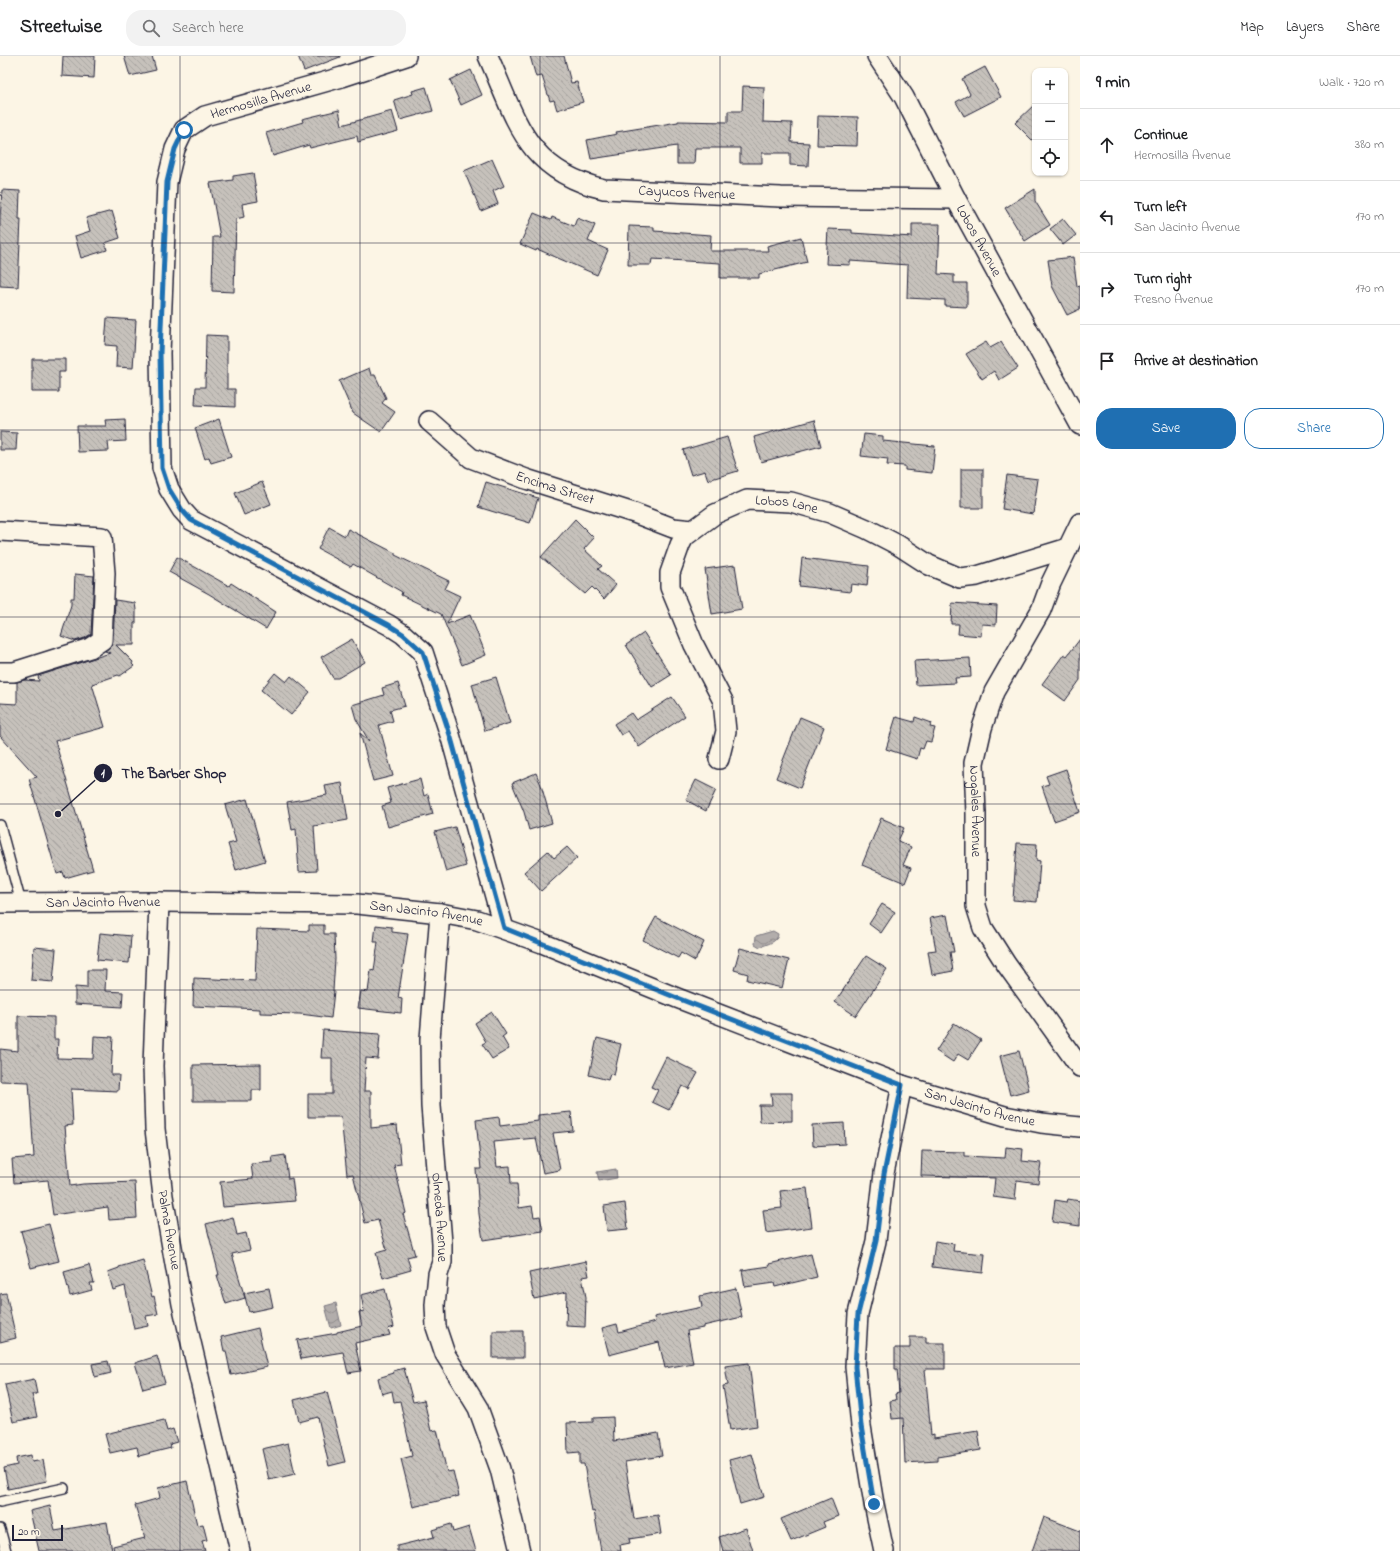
<!DOCTYPE html>
<html lang="en">
<head>
<meta charset="utf-8">
<style>
  :root { --surface:#fff; --page:#f2f2f2; --text:#202124; --muted:#757577; --line:#e0e0e0; --accent:#1f6fb2 }
  body { margin:0; font-family:"Indie Flower",sans-serif; background:var(--page); color:var(--text) }
  .controls { position:absolute; right:12px; top:12px; display:grid; overflow:hidden; border-radius:8px; box-shadow:0 1px 3px #0004 }
  .controls button { width:36px; height:36px; display:grid; place-items:center; padding:0; border:0; border-bottom:1px solid var(--line); background:var(--surface); color:var(--text); font:20px sans-serif }
  .scale { position:absolute; left:12px; bottom:10px; width:51px; box-sizing:border-box; padding-left:4px; border:2px solid #22223b; border-top:0; font-size:11px; line-height:14px; white-space:nowrap; color:#22223b; -webkit-text-stroke:3px #fcf5e5; paint-order:stroke }
  .stop { position:absolute; width:12px; height:12px; margin:-9px; border:3px solid #1f6fb2; border-radius:50%; background:#fff }
  .stop.end { background:#1f6fb2; border-color:#fff; box-shadow:0 1px 4px #0008 }
  .list { margin:0; padding:0; list-style:none }
  h2 { display:flex; justify-content:space-between; align-items:center; height:52px; margin:0; padding:0 16px; font-size:17px }
  h2 small { font-size:13px; font-weight:400; color:var(--muted) }
  .list li { display:grid; grid-template-columns:26px 1fr auto; gap:12px; align-items:center; box-sizing:border-box; height:72px; padding:0 16px; border-top:1px solid var(--line) }
  .list b { display:block; font-size:15px; white-space:nowrap }
  .list p { margin:0; font-size:13px; white-space:nowrap; color:var(--muted) }
  .list em { font-size:13px; font-style:normal; color:var(--muted) }
  .actions { display:flex; gap:8px; padding:12px 16px }
  .actions a { flex:1; padding:9px 0; border:1px solid var(--accent); border-radius:16px; text-align:center; font-size:14px; color:var(--accent) }
  .actions .main { background:var(--accent); color:#fff }
  .icon { flex:none; width:22px; height:22px; fill:none; stroke:currentColor; stroke-width:2; stroke-linecap:round; stroke-linejoin:round }
  .map { position:relative; flex:none; width:1080px; height:1495px; overflow:hidden }
  header { display:flex; align-items:center; gap:24px; box-sizing:border-box; height:56px; padding:0 20px; background:var(--surface); border-bottom:1px solid var(--line) }
  header strong { font-size:19px }
  nav { display:flex; gap:22px; margin-inline-start:auto; font-size:14px }
  .search { width:280px; height:36px; background:var(--page); display:flex; align-items:center; gap:10px; box-sizing:border-box; padding:0 14px; border-radius:16px; color:var(--muted); font-size:15px }
  main { display:flex }
  aside { flex:1; background:var(--surface) }
  .map>svg:first-child { display:block }
  .water { fill:url(#water-waves); stroke:#78757e }
  .building { fill:url(#building-back-hatch); stroke:#22223b }
  .lines { fill:none; stroke-linecap:round; stroke-linejoin:round }
  .service-casing { stroke:#22223b; stroke-width:12 }
  .minor-casing { stroke:#22223b; stroke-width:22 }
  .service { stroke:#fcf5e5; stroke-width:9 }
  .minor { stroke:#fcf5e5; stroke-width:19 }
  .route { stroke:#1f6fb2; stroke-width:5 }
  .grid { fill:none; stroke:#22223b; stroke-width:1; stroke-opacity:0.55 }
  .labels { text-anchor:middle; dominant-baseline:central; stroke-width:3.5; stroke-linejoin:round; paint-order:stroke }
  .street-label { font-size:14px; fill:#22223b; stroke:#fcf5e5 }
  .leader { fill:none; stroke:#22223b; stroke-width:1.5 }
  .callout-dot { fill:#22223b; stroke:#fcf5e5; stroke-width:1.5 }
  .mark-label { font-size:12px; text-anchor:middle; font-weight:bold; fill:#fff }
  .callout-label { font-size:15px; text-anchor:middle; font-weight:bold; fill:#22223b; stroke:#fcf5e5; stroke-width:3.5; stroke-linejoin:round; paint-order:stroke }
</style>
</head>
<body>
<header>
<strong>Streetwise</strong>
<div class="search"><svg class="icon" aria-label="search" viewBox="0 0 24 24"><circle cx="10" cy="10" r="6"/><path d="M15 15l6 6"/></svg>Search here</div>
<nav><a>Map</a><a>Layers</a><a>Share</a></nav>
</header>
<main>
<div class="map">
<svg width="1080" height="1495" viewBox="0 0 1080 1495">
  <defs>
    <pattern id="water-waves" width="16" height="10" patternUnits="userSpaceOnUse"><rect width="16" height="10" fill="#b2adab"/><path d="M0 5q4-4 8 0t8 0" fill="none" stroke="#908c8c"/></pattern>
    <pattern id="building-back-hatch" width="6" height="6" patternUnits="userSpaceOnUse"><rect width="6" height="6" fill="#c6c1bb"/><path d="M-1 5l2 2M0 0l6 6M5-1l2 2" fill="none" stroke="#aaa6a2"/></pattern>
  </defs>
  <rect width="100%" height="100%" fill="#fcf5e5"/>
  <filter id="ink" filterUnits="userSpaceOnUse"><feTurbulence type="fractalNoise" baseFrequency=".025" numOctaves="2"/><feDisplacementMap in="SourceGraphic" scale="8" xChannelSelector="R" yChannelSelector="G"/><feConvolveMatrix kernelMatrix="1 2 1 2 8 2 1 2 1" color-interpolation-filters="sRGB"/></filter>
  <g filter="url(#ink)">
    <g class="water">
      <path d="M773 875 778 878C778 886 767 888 760 891L755 888 756 880Z"/>
      <polygon points="616,1113 617,1122 599,1125 597,1116"/>
      <polygon points="336,1247 341,1269 331,1272 325,1250"/>
    </g>
    <g class="building">
      <polygon points="63,0 95,0 94,22 62,20"/>
      <polygon points="124,0 152,0 156,14 130,20"/>
      <polygon points="298,0 340,0 340,1 304,15"/>
      <polygon points="530,0 564,0 571,27 577,26 583,46 557,54 554,44 550,45 542,20 536,21"/>
      <polygon points="985,11 1001,41 964,60 956,46 970,38 962,23"/>
      <polygon points="471,14 482,39 461,49 450,24"/>
      <polygon points="743,30 764,31 763,66 792,67 791,86 809,87 808,110 790,109 790,97 762,97 762,107 740,107 740,92 695,92 694,108 677,108 677,90 591,103 587,84 617,78 616,76 678,66 678,65 728,66 728,55 742,55"/>
      <polygon points="426,31 433,55 400,64 394,44 413,38 412,35"/>
      <polygon points="1035,48 1035,87 1015,67"/>
      <polygon points="339,54 342,69 392,55 398,75 358,86 357,80 310,92 309,89 273,100 266,77 303,66 302,63"/>
      <polygon points="818,60 858,61 857,90 817,89"/>
      <polygon points="492,103 504,130 493,135 498,148 481,155 464,115"/>
      <polygon points="253,117 258,145 242,148 244,161 236,163 234,236 212,235 213,181 220,181 210,127 233,124 233,120"/>
      <polygon points="1035,133 1035,145 1050,169 1025,185 1005,152"/>
      <polygon points="2,134 20,135 19,163 21,163 18,231 0,230 0,162"/>
      <polygon points="112,155 120,182 105,187 107,194 81,202 75,180 90,175 86,162"/>
      <polygon points="534,157 551,164 552,161 574,170 577,162 595,169 588,185 608,194 597,219 537,193 536,195 520,188"/>
      <polygon points="1063,163 1076,179 1063,189 1050,173"/>
      <polygon points="912,168 940,168 938,218 954,219 954,227 967,227 967,251 945,250 945,244 907,242 908,209 850,205 850,209 826,208 828,173 852,174 852,177 912,181"/>
      <polygon points="629,170 654,171 654,175 711,179 710,195 768,195 767,190 801,181 807,206 759,218 759,222 720,222 720,207 652,203 651,209 628,209"/>
      <polygon points="1073,201 1077,230 1080,229 1080,253 1067,259 1052,230 1048,204"/>
      <polygon points="107,262 136,264 133,312 116,311 117,290 105,289"/>
      <polygon points="206,279 227,280 227,333 235,333 235,351 195,349 196,331 205,331"/>
      <polygon points="986,286 990,292 1001,286 1018,312 999,324 994,315 982,323 966,298"/>
      <polygon points="32,303 65,303 65,316 59,316 59,336 32,336"/>
      <polygon points="369,312 371,319 375,319 386,342 382,347 395,356 381,376 353,357 339,325"/>
      <polygon points="125,363 126,385 108,386 109,395 78,396 77,370 106,370 105,364"/>
      <polygon points="219,363 231,401 211,407 209,401 205,403 195,372"/>
      <polygon points="814,364 821,390 761,406 754,381"/>
      <polygon points="0,376 17,377 16,394 0,394"/>
      <polygon points="864,378 883,380 883,385 935,390 932,417 905,414 905,410 887,409 888,403 861,400"/>
      <polygon points="727,381 738,415 708,424 705,415 691,419 683,394"/>
      <rect x="961" y="413" width="22" height="39"/>
      <polygon points="1007,419 1038,423 1033,458 1002,453"/>
      <polygon points="262,426 271,448 244,459 235,437"/>
      <polygon points="486,426 538,442 530,467 478,451"/>
      <polygon points="575,463 594,482 584,493 602,510 598,513 616,529 604,543 592,531 585,538 541,501"/>
      <polygon points="329,471 345,480 348,473 395,497 395,499 449,525 445,533 460,540 447,568 470,559 486,599 462,609 441,558 401,539 402,536 353,508 351,511 318,493"/>
      <polygon points="177,501 229,530 231,527 276,556 266,573 209,538 169,516"/>
      <polygon points="802,502 869,510 867,530 851,528 850,536 799,530"/>
      <polygon points="735,509 742,553 712,558 705,513"/>
      <polygon points="75,518 94,520 91,578 85,582 75,585 61,580 71,549 71,542 74,542"/>
      <polygon points="115,544 135,547 136,554 136,567 134,567 134,589 116,589 133,606 132,608 134,610 120,620 118,619 92,628 105,671 55,685 93,814 65,822 63,816 57,818 29,723 37,721 0,680 0,647 17,648 17,626 24,624 39,625 38,620 110,597 105,595 111,590 113,585"/>
      <polygon points="952,547 997,550 996,569 982,568 981,580 958,578 959,568 951,568"/>
      <polygon points="644,577 671,619 652,631 626,589"/>
      <polygon points="352,583 365,606 338,622 333,622 321,601"/>
      <polygon points="1080,583 1080,624 1065,645 1042,628 1064,598 1067,600"/>
      <polygon points="970,602 971,621 955,622 956,627 916,629 914,605"/>
      <polygon points="275,617 286,626 291,620 310,636 291,659 261,634"/>
      <polygon points="496,621 510,667 485,675 472,628"/>
      <polygon points="398,627 405,650 390,654 393,665 379,669 393,720 373,725 360,677 369,685 356,663 352,649 384,639 382,632"/>
      <polygon points="672,641 685,660 639,691 628,675 621,679 614,668 631,657 636,664"/>
      <polygon points="800,661 824,671 800,732 776,722"/>
      <polygon points="896,661 914,666 915,661 932,667 930,671 935,672 931,686 926,685 923,693 920,692 917,703 886,693"/>
      <polygon points="1066,713 1080,756 1054,765 1042,730 1049,728 1046,720"/>
      <polygon points="536,717 541,729 552,767 529,774 524,756 512,727"/>
      <polygon points="420,723 424,740 428,738 433,758 388,771 382,750 391,747 387,732"/>
      <polygon points="696,724 716,734 706,755 686,744"/>
      <polygon points="342,727 348,764 314,770 317,815 299,816 296,773 292,774 287,746 327,739 325,730"/>
      <polygon points="247,743 265,805 236,814 228,788 236,786 225,749"/>
      <polygon points="881,762 904,772 898,785 911,791 903,809 911,812 905,827 862,809"/>
      <polygon points="455,771 466,810 446,816 435,776"/>
      <polygon points="1017,787 1037,788 1036,804 1040,805 1037,846 1013,844"/>
      <polygon points="567,791 577,802 541,835 524,816 548,795 554,802"/>
      <polygon points="882,848 895,856 881,877 869,868"/>
      <polygon points="947,859 954,896 950,896 953,915 932,919 928,895 936,894 930,862"/>
      <polygon points="656,861 704,886 695,905 681,897 678,902 643,884"/>
      <polygon points="309,869 324,869 324,878 334,878 335,903 333,935 334,935 331,962 300,958 260,957 260,953 193,950 194,922 255,925 257,873 309,875"/>
      <polygon points="376,869 392,871 392,876 408,878 398,942 402,943 401,957 358,952 361,935 368,936 371,914 374,915 378,886 374,886"/>
      <polygon points="100,877 131,880 129,907 97,904"/>
      <polygon points="34,891 56,893 53,926 31,924"/>
      <polygon points="740,892 789,904 782,932 747,924 748,918 734,914"/>
      <polygon points="866,900 887,913 856,960 835,946"/>
      <polygon points="87,914 106,914 105,935 123,936 122,951 75,948 75,931 87,932"/>
      <polygon points="492,956 506,978 502,981 509,993 492,1003 482,988 486,986 475,967"/>
      <polygon points="18,960 54,961 54,983 58,983 57,1002 93,1003 94,980 113,981 111,1019 119,1019 118,1035 71,1033 73,1069 65,1070 70,1130 83,1128 135,1126 137,1162 109,1164 108,1151 53,1159 48,1124 14,1127 12,1103 34,1101 29,1026 0,1025 0,993 18,995"/>
      <polygon points="954,967 981,984 968,1004 958,998 953,1006 936,995"/>
      <polygon points="323,974 380,978 378,1003 366,1002 364,1035 371,1035 371,1072 397,1069 401,1108 394,1109 406,1157 403,1158 415,1199 407,1201 411,1214 383,1222 376,1197 387,1194 378,1164 365,1167 353,1118 347,1119 341,1061 308,1061 308,1038 332,1038 332,1002 321,1002"/>
      <polygon points="597,982 621,988 614,1019 610,1018 608,1024 589,1019"/>
      <polygon points="1019,995 1029,1034 1010,1039 1000,1000"/>
      <polygon points="666,1001 698,1017 689,1033 682,1030 669,1054 652,1046 658,1034 651,1031"/>
      <polygon points="261,1008 261,1034 252,1034 252,1045 193,1045 193,1009"/>
      <polygon points="771,1037 792,1037 792,1065 760,1066 759,1049 772,1049"/>
      <polygon points="571,1056 573,1075 553,1077 560,1114 543,1117 536,1082 494,1086 497,1111 510,1110 511,1128 517,1128 519,1152 532,1150 534,1161 540,1160 543,1175 483,1184 479,1158 476,1113 481,1113 476,1064 499,1061 500,1070 538,1065 538,1059"/>
      <polygon points="844,1067 845,1088 813,1090 812,1069"/>
      <polygon points="1006,1091 1023,1093 1022,1105 1041,1107 1038,1127 1017,1124 1015,1144 993,1141 995,1122 921,1120 922,1095 964,1096 964,1100 1005,1102"/>
      <polygon points="285,1099 288,1123 292,1122 295,1145 223,1151 220,1126 253,1123 251,1108 273,1106 272,1101"/>
      <polygon points="807,1132 812,1171 766,1177 763,1154 782,1152 780,1135"/>
      <polygon points="1068,1143 1080,1145 1080,1170 1052,1166 1055,1144 1067,1146"/>
      <polygon points="625,1147 628,1173 607,1175 604,1150"/>
      <polygon points="233,1161 237,1179 246,1177 250,1194 232,1198 245,1242 226,1248 217,1219 219,1219 206,1168"/>
      <polygon points="49,1168 59,1205 31,1212 21,1175"/>
      <polygon points="935,1185 954,1188 953,1195 985,1198 983,1217 932,1211"/>
      <polygon points="811,1198 817,1221 775,1231 774,1227 745,1231 742,1214 770,1210 769,1208"/>
      <polygon points="143,1204 152,1241 154,1240 158,1258 146,1260 148,1270 134,1273 125,1230 113,1234 108,1216 119,1212 119,1211"/>
      <polygon points="586,1205 589,1220 582,1221 586,1241 585,1271 566,1270 567,1236 534,1243 529,1217"/>
      <polygon points="89,1209 94,1227 90,1227 92,1234 70,1240 64,1216"/>
      <polygon points="269,1232 273,1251 249,1256 244,1237"/>
      <polygon points="736,1232 742,1261 703,1270 703,1272 687,1275 693,1307 665,1312 659,1286 609,1299 602,1272 617,1268 619,1276 655,1266 654,1261 702,1251 700,1240"/>
      <polygon points="385,1233 394,1271 388,1273 390,1279 355,1287 361,1315 348,1317 343,1296 301,1303 297,1284 337,1277 337,1276 362,1270 359,1256 364,1255 361,1239"/>
      <polygon points="6,1237 16,1282 0,1286 0,1238"/>
      <polygon points="258,1272 267,1311 231,1319 226,1295 224,1295 221,1281"/>
      <rect x="493" y="1275" width="30" height="27"/>
      <polygon points="910,1281 926,1281 926,1287 945,1287 945,1313 925,1313 931,1379 934,1378 934,1382 978,1375 981,1394 937,1401 937,1405 905,1407 903,1362 892,1363 890,1345 896,1344 895,1338 899,1337 897,1313 895,1313 895,1292 910,1292"/>
      <polygon points="157,1300 165,1327 143,1333 135,1307"/>
      <polygon points="108,1305 111,1317 95,1321 92,1308"/>
      <polygon points="749,1307 757,1370 730,1374 723,1330 728,1329 725,1310"/>
      <polygon points="404,1312 413,1346 424,1344 431,1375 437,1374 447,1416 453,1415 459,1440 413,1451 401,1403 412,1400 400,1345 394,1346 392,1335 382,1338 378,1322 394,1317 393,1315"/>
      <polygon points="34,1323 37,1338 32,1338 37,1361 13,1366 5,1329"/>
      <polygon points="327,1336 345,1406 329,1410 318,1361 299,1366 294,1344"/>
      <polygon points="613,1361 614,1385 658,1377 662,1400 625,1406 634,1463 658,1459 661,1478 629,1483 630,1487 620,1489 621,1495 601,1495 594,1455 592,1456 584,1408 580,1408 580,1396 568,1397 567,1367 593,1366 593,1362"/>
      <polygon points="164,1364 167,1375 173,1373 177,1386 170,1388 171,1392 139,1400 137,1391 110,1397 105,1378"/>
      <polygon points="288,1387 295,1418 269,1424 262,1393"/>
      <polygon points="752,1398 764,1441 740,1448 729,1404"/>
      <polygon points="31,1399 32,1406 43,1404 47,1425 8,1433 4,1412 17,1409 16,1402"/>
      <polygon points="187,1425 197,1469 203,1468 207,1484 202,1485 205,1495 114,1495 113,1490 145,1482 135,1449 160,1442 158,1432"/>
      <polygon points="831,1442 838,1460 823,1466 825,1471 791,1485 781,1463"/>
      <polygon points="50,1450 55,1475 107,1466 112,1495 39,1495 30,1455"/>
      <polygon points="1044,1461 1080,1475 1080,1495 1032,1495"/>
      <polygon points="451,1468 453,1476 469,1471 476,1495 397,1495 397,1490 434,1481 432,1474"/>
      <polygon points="746,1472 753,1495 723,1495 719,1481"/>
    </g>
    <g class="lines">
      <g class="service-casing">
        <g id="service">
          <polyline points="0,769 21,847"/>
          <polyline points="0,1446 64,1432"/>
          <polyline points="0,1473 6,1495"/>
        </g>
      </g>
      <g class="minor-casing">
        <g id="minor">
          <polyline points="406,0 342,21 205,60 184,74 175,93 167,126 160,297 162,412 169,433 182,454 191,464 389,569 403,578 423,596 451,682 504,873"/>
          <path id="s1" d="M488 0C517 65 526 115 604 133L781 141 956 143"/>
          <path id="s2" d="M877 0 904 41 956 143 1080 369"/>
          <path id="s3" d="M429 365 471 402 526 423 634 457 673 472 692 474"/>
          <path id="s4" d="M1080 467 1051 527 1041 554 994 636 982 672 974 707 976 758V850L983 872 1006 908 1080 1011"/>
          <polyline points="0,475 102,481 105,517 102,584 90,592 14,616 0,616"/>
          <path id="s5" d="M719 703 726 675 723 645 694 589 670 531V517L680 489 684 481 715 458 747 444 791 446 830 457 867 473 898 489 929 509 960 522 977 520 1068 492"/>
          <path id="s6" d="M159 846 153 1010 155 1073 163 1140 182 1248 240 1495"/>
          <path id="s7" d="M0 847 159 846 357 848 440 857 477 864 542 887 677 942 902 1029 1005 1060 1041 1067 1080 1071"/>
          <path id="s8" d="M440 857 430 983 431 1050 442 1187V1206L438 1218 435 1249 436 1271 445 1298 478 1352 500 1413 520 1495"/>
          <polyline points="884,1495 874,1448 861,1370 855,1311 858,1258 876,1185 884,1117 902,1029"/>
        </g>
      </g>
      <use href="#service" class="service"/>
      <use href="#minor" class="minor"/>
    </g>
  </g>
  <g class="lines" filter="url(#ink)">
    <polyline class="route" points="184,74 175,93 167,126 160,297 162,412 169,433 182,454 191,464 389,569 403,578 423,596 451,682 504,872 677,942 902,1029 884,1118 876,1185 858,1258 855,1311 861,1370 874,1448"/>
  </g>
  <path class="grid" d="M180 0V1495M360 0V1495M540 0V1495M720 0V1495M900 0V1495M0 187H1080M0 374H1080M0 561H1080M0 748H1080M0 934H1080M0 1121H1080M0 1308H1080"/>
  <g class="labels">
    <g class="street-label">
      <text transform="translate(261 45) rotate(-16)">Hermosilla Avenue</text>
      <text stroke="none"><textPath href="#s1" startOffset="269">Cayucos Avenue</textPath></text>
      <text stroke="none"><textPath href="#s2" startOffset="211">Lobos Avenue</textPath></text>
      <text stroke="none"><textPath href="#s3" startOffset="145">Encima Street</textPath></text>
      <text stroke="none"><textPath href="#s5" startOffset="351">Lobos Lane</textPath></text>
      <text stroke="none"><textPath href="#s4" startOffset="312">Nogales Avenue</textPath></text>
      <text stroke="none"><textPath href="#s7" startOffset="103">San Jacinto Avenue</textPath></text>
      <text stroke="none"><textPath href="#s7" startOffset="427">San Jacinto Avenue</textPath></text>
      <text stroke="none"><textPath href="#s7" startOffset="1015">San Jacinto Avenue</textPath></text>
      <text stroke="none"><textPath href="#s8" startOffset="305">Olmeda Avenue</textPath></text>
      <text stroke="none"><textPath href="#s6" startOffset="329">Palma Avenue</textPath></text>
    </g>
  </g>
  <path class="leader" d="M58 758L103 717"/>
  <g class="callout-dot">
    <circle cx="58" cy="758" r="4"/>
    <circle cx="103" cy="717" r="10"/>
  </g>
  <g class="mark-label">
    <text x="103" y="721">1</text>
  </g>
  <g class="callout-label">
    <text x="174" y="722">The Barber Shop</text>
  </g>
</svg>
<div class="controls">
<button>+</button>
<button>−</button>
<button><svg class="icon" aria-label="locate" viewBox="0 0 24 24"><circle cx="12" cy="12" r="6"/><path d="M12 2v4M12 18v4M2 12h4M18 12h4"/></svg></button>
</div>
<div class="scale">20 m</div>
<div class="stop" style="left:184px;top:74px"></div>
<div class="stop end" style="left:874px;top:1448px"></div>
</div>
<aside>
<h2>9 min<small>Walk · 720 m</small></h2>
<ul class="list">
<li><svg class="icon" aria-label="ahead" viewBox="0 0 24 24"><path d="M12 20V5M6 11l6-6 6 6"/></svg><div><b>Continue</b><p>Hermosilla Avenue</p></div><em>380 m</em></li>
<li><svg class="icon" aria-label="left" viewBox="0 0 24 24"><path d="M17 20v-9H6M10 6l-5 5 5 5"/></svg><div><b>Turn left</b><p>San Jacinto Avenue</p></div><em>170 m</em></li>
<li><svg class="icon" aria-label="right" viewBox="0 0 24 24"><path d="M7 20v-9h11M14 6l5 5-5 5"/></svg><div><b>Turn right</b><p>Fresno Avenue</p></div><em>170 m</em></li>
<li><svg class="icon" aria-label="arrive" viewBox="0 0 24 24"><path d="M6 21V4h12l-3 4 3 4H6"/></svg><div><b>Arrive at destination</b></div></li>
</ul>
<div class="actions"><a class="main">Save</a><a>Share</a></div>
</aside>
</main>
</body>
</html>
